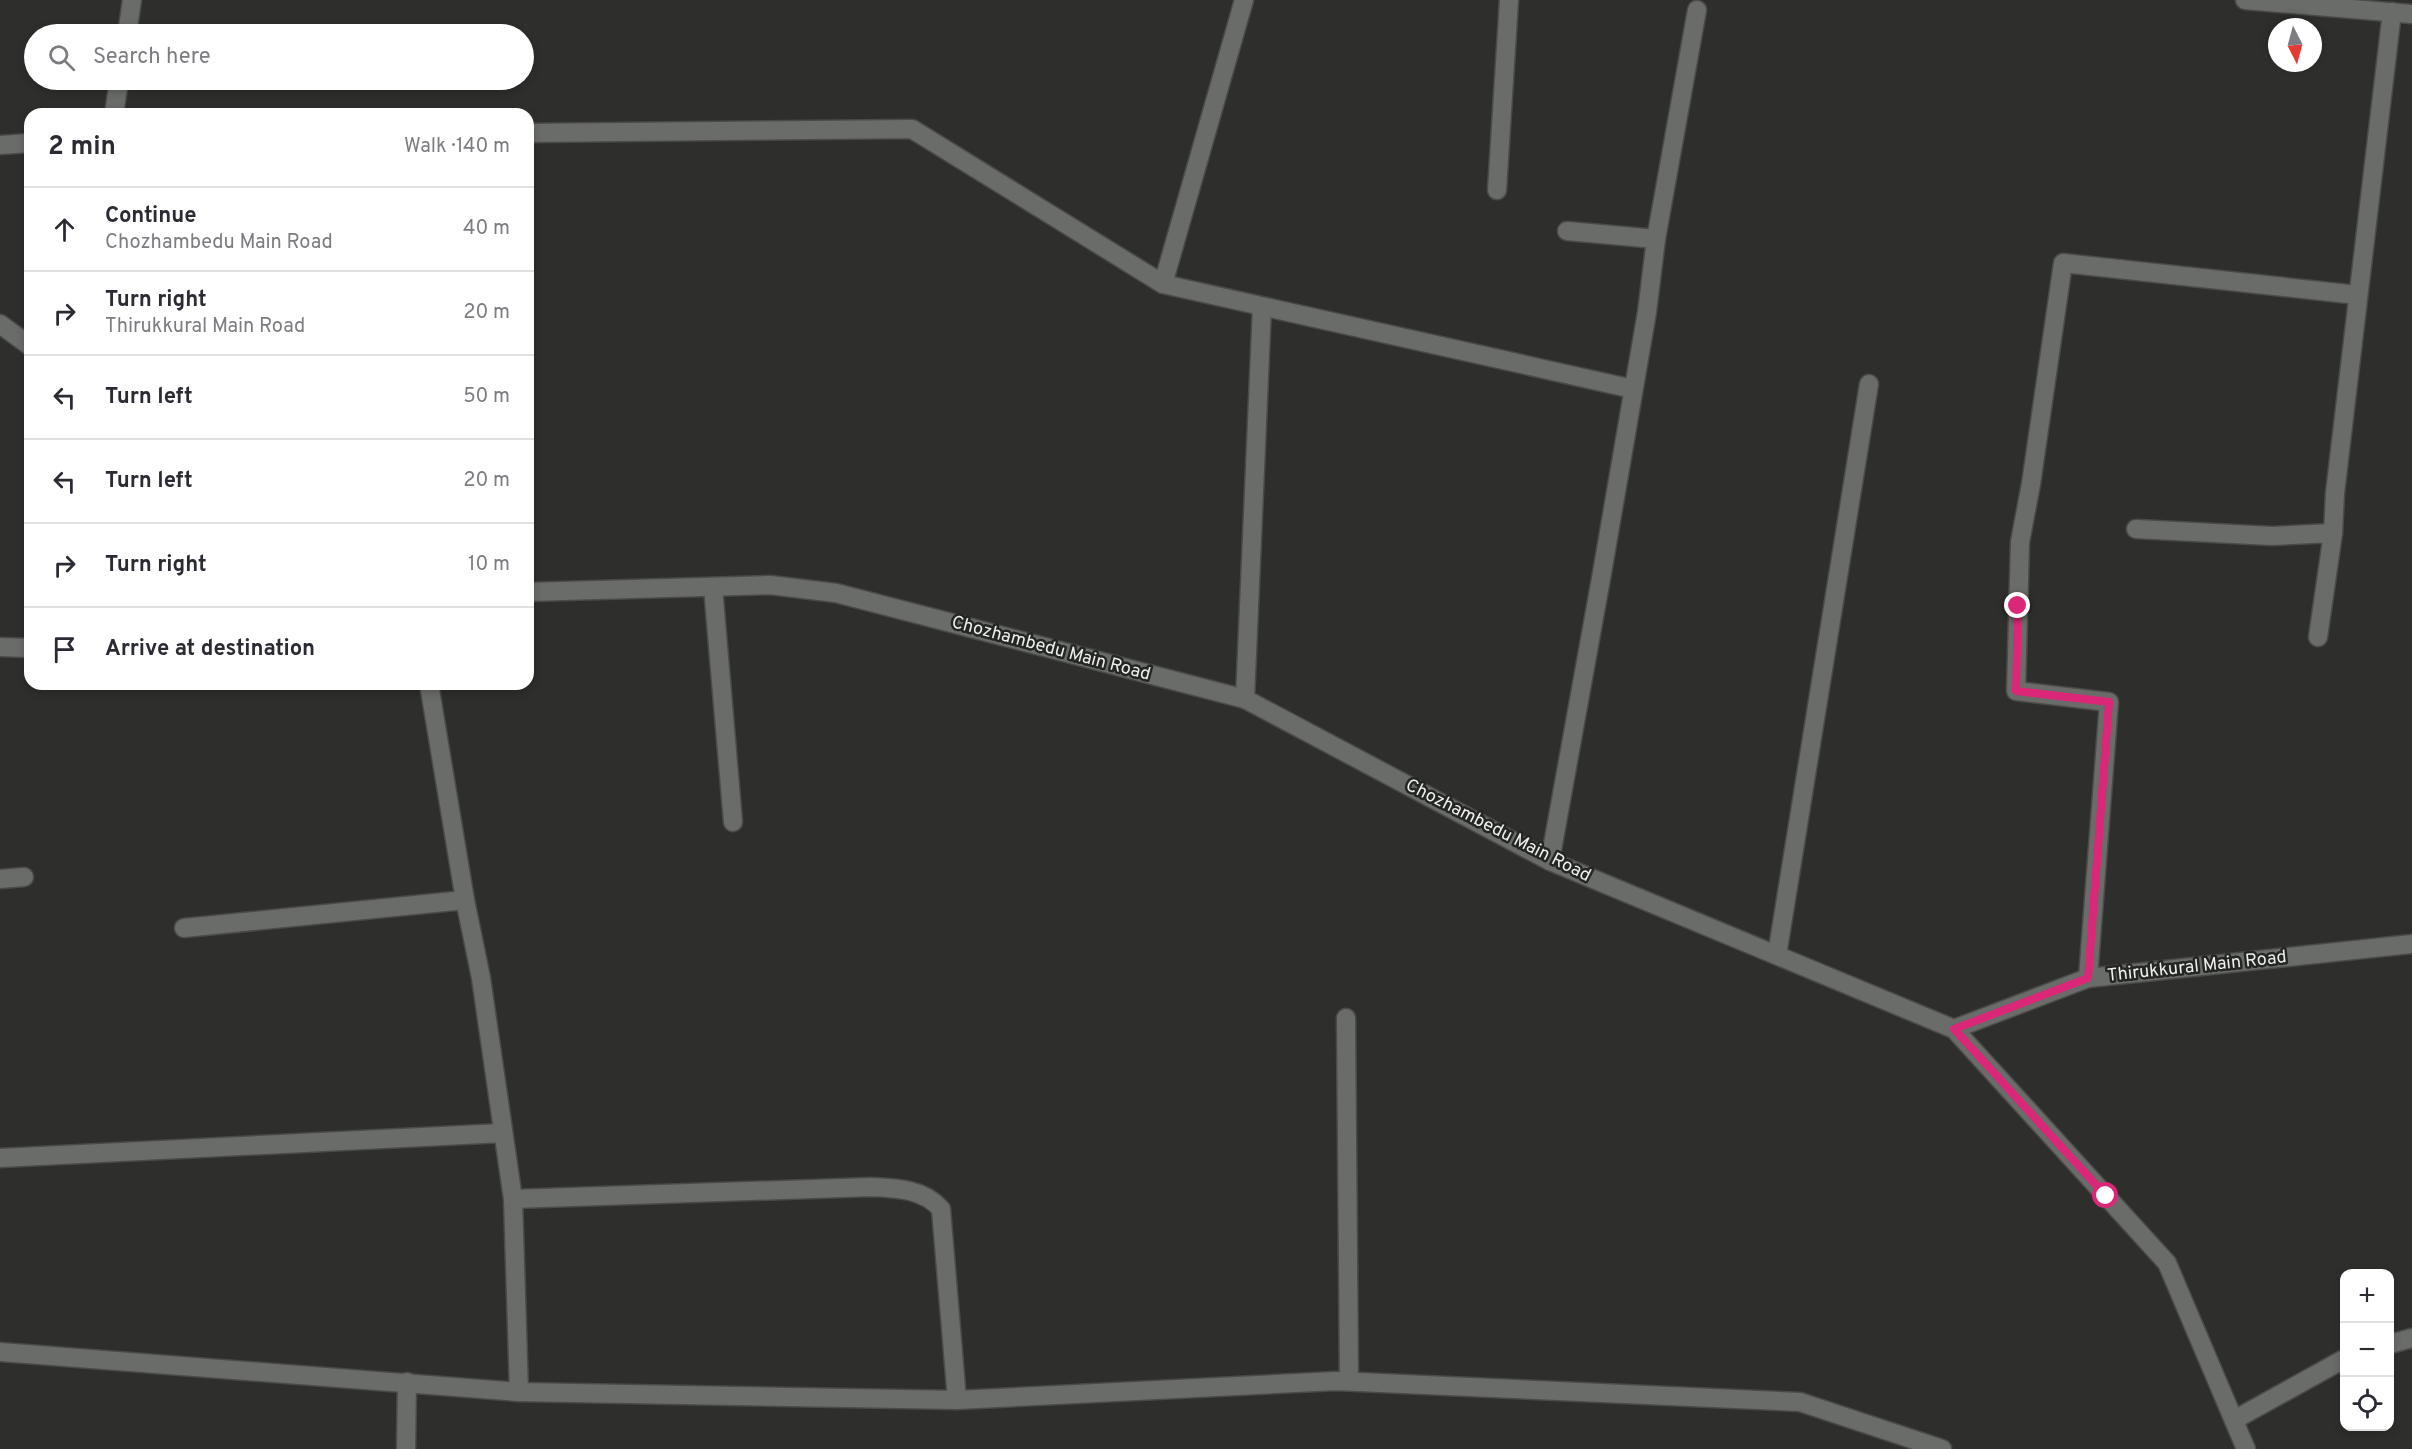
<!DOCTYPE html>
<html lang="en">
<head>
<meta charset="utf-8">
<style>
  :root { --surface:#fff; --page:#f2f2f3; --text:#2b2b33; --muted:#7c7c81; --line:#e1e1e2 }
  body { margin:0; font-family:Overpass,sans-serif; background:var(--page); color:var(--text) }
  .controls { position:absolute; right:18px; bottom:18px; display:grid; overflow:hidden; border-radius:12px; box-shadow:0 3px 9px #0003 }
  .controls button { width:54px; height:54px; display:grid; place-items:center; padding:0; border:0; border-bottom:2px solid var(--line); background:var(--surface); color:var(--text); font:30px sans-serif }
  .compass { position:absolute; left:2268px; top:18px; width:54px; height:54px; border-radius:50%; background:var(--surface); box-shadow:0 3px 9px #0003; rotate:174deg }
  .stop { position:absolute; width:18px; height:18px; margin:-14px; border:4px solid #db2777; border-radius:50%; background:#fff }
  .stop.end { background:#db2777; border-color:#fff; box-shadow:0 2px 6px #0008 }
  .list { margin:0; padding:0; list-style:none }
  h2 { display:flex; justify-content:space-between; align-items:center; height:78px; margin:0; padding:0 24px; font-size:26px }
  h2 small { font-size:20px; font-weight:400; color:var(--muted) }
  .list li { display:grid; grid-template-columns:39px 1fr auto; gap:18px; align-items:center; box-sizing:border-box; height:84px; padding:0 24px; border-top:2px solid var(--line) }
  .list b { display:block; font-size:22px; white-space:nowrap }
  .list p { margin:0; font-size:20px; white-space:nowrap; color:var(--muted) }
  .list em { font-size:20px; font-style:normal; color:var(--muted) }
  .icon { flex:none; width:33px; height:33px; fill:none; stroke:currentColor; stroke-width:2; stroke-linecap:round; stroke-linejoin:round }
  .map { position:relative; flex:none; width:2412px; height:1449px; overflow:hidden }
  .search { position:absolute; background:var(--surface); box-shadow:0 3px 9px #0003; left:24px; top:24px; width:510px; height:66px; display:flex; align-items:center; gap:15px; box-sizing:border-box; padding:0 21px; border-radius:33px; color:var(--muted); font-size:22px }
  .panel { position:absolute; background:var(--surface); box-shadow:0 3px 9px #0003; left:24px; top:108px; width:510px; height:582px; border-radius:18px }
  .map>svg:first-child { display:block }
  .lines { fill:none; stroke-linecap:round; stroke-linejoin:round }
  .minor-casing { stroke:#4a4b49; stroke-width:21 }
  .minor { stroke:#6a6c69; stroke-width:18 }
  .route { stroke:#db2777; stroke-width:8 }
  .labels { text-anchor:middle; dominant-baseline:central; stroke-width:5; stroke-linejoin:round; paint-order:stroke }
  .street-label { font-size:18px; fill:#eff0ee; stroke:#242623 }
</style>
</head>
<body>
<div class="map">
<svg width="2412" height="1449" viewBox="0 0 2412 1449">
  <rect width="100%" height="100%" fill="#2e2f2d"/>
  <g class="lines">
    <g class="minor-casing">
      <g id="minor">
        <polyline points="2245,0 2412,14"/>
        <polyline points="127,34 132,0"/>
        <polyline points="114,114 119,80"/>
        <polyline points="528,133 912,129 1163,284 1633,389"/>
        <polyline points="0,145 30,143"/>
        <polyline points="1497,190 1509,0"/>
        <polyline points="1567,231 1656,239"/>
        <polyline points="1163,284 1244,0"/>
        <polyline points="0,324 30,346"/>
        <polyline points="2136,529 2272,536 2333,533 2318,637"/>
        <polyline points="2333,533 2335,493 2392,12"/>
        <polyline points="713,587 733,822"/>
        <polyline points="528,592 770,585 836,593 1245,699 1550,861 1954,1029 2167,1263 2246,1449"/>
        <polyline points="0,647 30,648"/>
        <polyline points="429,684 465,900 481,978 513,1199 519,1392"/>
        <polyline points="1245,699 1262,307"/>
        <polyline points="1550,861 1602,573 1647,312 1656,239 1697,10"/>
        <polyline points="0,879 24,877"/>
        <polyline points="184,928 465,900"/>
        <polyline points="1777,955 1869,384"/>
        <polyline points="2088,978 2109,702 2016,691 2020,542 2031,484 2063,263 2358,295"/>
        <polyline points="1346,1018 1349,1381"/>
        <polyline points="1954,1029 2088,978 2412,944"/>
        <polyline points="0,1158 503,1133"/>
        <path d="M513 1199 871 1187C897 1188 924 1189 941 1209L957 1400"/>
        <polyline points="2390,1344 2412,1338"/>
        <polyline points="0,1352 519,1392 957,1400 1336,1381 1800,1402 1942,1449"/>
        <polyline points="2234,1420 2344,1359"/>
        <polyline points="406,1449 407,1382"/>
      </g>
    </g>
    <use href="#minor" class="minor"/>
  </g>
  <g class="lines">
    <polyline class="route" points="2018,606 2016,691 2109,702 2088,978 1954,1029 2106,1196"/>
  </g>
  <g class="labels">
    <g class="street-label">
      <text transform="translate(1051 649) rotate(15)">Chozhambedu Main Road</text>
      <text transform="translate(1498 831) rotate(27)">Chozhambedu Main Road</text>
      <text transform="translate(2197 967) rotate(-6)">Thirukkural Main Road</text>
    </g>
  </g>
</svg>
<div class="controls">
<button>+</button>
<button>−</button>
<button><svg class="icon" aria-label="locate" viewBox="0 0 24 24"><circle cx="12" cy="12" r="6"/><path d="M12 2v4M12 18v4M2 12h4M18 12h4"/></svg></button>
</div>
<svg class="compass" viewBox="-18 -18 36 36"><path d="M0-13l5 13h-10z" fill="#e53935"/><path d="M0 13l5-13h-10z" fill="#7c7c81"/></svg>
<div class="stop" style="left:2106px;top:1196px"></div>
<div class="stop end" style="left:2018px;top:606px"></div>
<div class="search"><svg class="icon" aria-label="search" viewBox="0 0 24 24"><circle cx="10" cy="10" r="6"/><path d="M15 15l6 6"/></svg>Search here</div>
<section class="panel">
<h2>2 min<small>Walk · 140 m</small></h2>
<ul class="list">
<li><svg class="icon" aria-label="ahead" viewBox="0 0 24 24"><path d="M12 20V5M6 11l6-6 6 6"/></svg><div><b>Continue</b><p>Chozhambedu Main Road</p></div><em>40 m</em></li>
<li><svg class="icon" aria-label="right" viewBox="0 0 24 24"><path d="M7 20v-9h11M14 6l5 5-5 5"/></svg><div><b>Turn right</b><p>Thirukkural Main Road</p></div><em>20 m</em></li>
<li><svg class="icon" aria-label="left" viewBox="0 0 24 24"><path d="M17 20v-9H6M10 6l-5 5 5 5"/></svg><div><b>Turn left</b></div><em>50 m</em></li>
<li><svg class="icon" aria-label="left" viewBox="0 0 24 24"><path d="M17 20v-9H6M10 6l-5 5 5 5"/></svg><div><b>Turn left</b></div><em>20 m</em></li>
<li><svg class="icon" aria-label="right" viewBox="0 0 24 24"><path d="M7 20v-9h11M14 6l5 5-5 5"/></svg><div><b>Turn right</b></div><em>10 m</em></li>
<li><svg class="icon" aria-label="arrive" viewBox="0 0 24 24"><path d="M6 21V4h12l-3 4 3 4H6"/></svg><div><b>Arrive at destination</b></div></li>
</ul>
</section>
</div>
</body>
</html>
